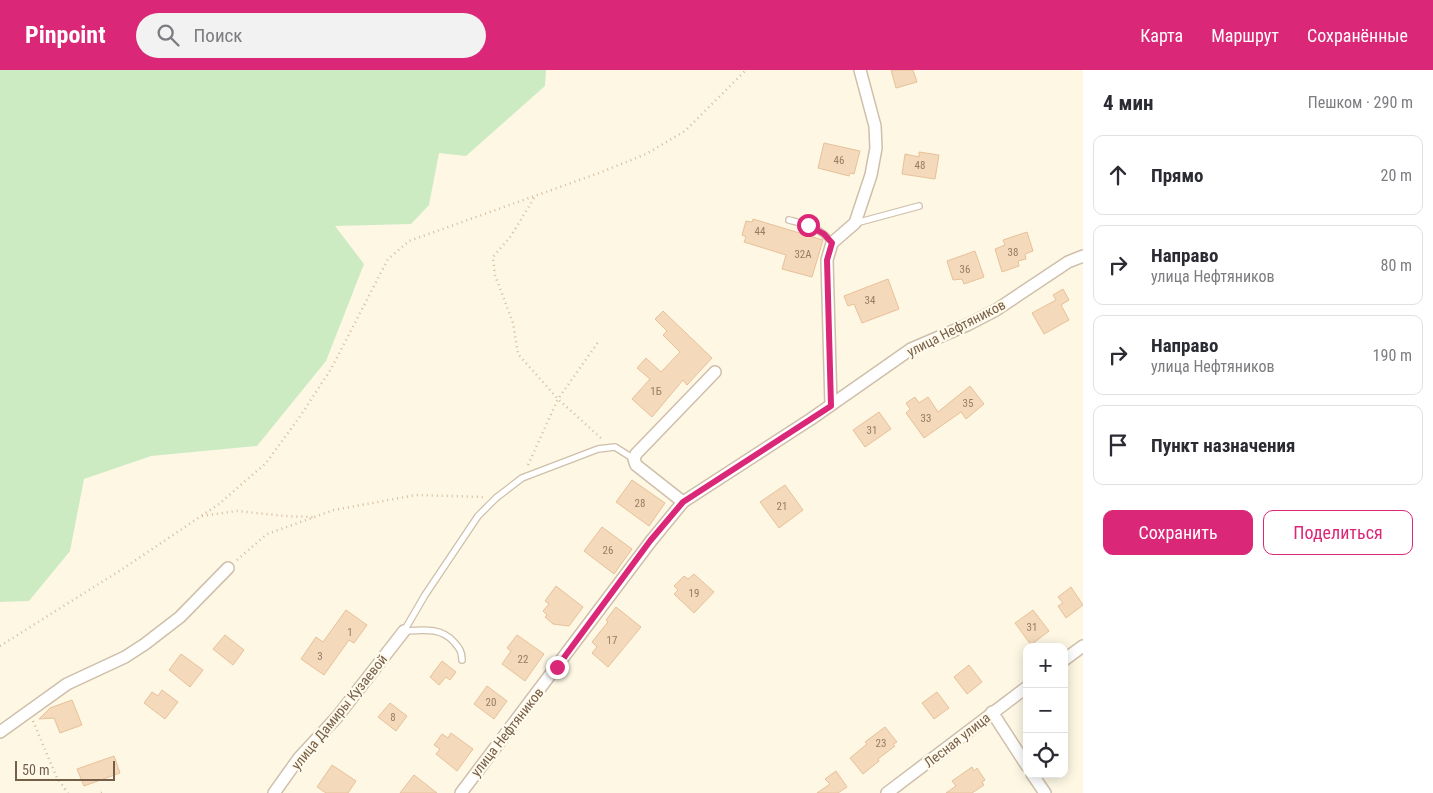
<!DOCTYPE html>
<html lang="ru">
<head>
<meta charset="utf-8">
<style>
  :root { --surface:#fff; --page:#f2f2f3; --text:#2b2b33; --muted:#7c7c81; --line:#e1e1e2; --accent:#db2777 }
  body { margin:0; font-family:"Roboto Condensed",sans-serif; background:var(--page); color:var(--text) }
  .controls { position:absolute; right:15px; bottom:15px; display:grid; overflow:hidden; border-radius:10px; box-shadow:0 2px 12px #0003 }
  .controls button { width:45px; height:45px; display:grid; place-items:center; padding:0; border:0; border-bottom:1px solid var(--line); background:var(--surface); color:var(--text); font:25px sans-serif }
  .scale { position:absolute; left:15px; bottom:12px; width:100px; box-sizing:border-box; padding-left:5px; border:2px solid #765f48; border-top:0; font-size:14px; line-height:18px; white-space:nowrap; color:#765f48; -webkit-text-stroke:4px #fffaeb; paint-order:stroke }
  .stop { position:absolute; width:15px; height:15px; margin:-11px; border:4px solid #db2777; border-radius:50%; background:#fff }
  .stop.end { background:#db2777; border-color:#fff; box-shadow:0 1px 5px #0008 }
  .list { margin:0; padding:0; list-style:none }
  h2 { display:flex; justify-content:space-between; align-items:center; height:65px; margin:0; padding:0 20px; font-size:21px }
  h2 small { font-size:16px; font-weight:400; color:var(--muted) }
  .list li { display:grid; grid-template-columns:32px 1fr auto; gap:15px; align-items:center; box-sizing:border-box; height:80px; margin:0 10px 10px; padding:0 10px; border:1px solid var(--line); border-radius:10px }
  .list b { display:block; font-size:19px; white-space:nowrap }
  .list p { margin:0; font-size:16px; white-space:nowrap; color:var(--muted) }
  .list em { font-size:16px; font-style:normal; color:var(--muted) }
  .actions { display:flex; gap:10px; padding:15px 20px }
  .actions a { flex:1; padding:11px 0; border:1px solid var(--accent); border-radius:10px; text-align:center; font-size:18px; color:var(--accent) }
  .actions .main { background:var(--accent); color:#fff }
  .icon { flex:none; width:28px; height:28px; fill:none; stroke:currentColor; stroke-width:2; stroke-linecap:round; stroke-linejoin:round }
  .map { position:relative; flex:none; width:1083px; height:723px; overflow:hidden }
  header { display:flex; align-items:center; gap:30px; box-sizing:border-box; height:70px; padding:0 25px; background:var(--accent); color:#fff }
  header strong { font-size:24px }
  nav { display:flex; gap:28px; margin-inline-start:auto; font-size:18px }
  .search { width:350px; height:45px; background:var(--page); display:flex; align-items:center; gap:12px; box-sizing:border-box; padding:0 18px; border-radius:28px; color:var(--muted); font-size:19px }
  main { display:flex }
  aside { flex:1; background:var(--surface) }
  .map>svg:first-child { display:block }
  .green { fill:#cdebc2 }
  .building { fill:#f4d9ba; stroke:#e7c19a }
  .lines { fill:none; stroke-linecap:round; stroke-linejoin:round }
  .lane-casing { stroke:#cfbfaa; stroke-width:8 }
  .street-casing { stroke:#cfbfaa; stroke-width:14 }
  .path { stroke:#d8bc9d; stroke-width:2.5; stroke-dasharray:1 4; stroke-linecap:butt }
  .lane { stroke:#fff; stroke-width:5.5 }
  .street { stroke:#fff; stroke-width:11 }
  .route { stroke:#db2777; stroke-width:6 }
  .labels { text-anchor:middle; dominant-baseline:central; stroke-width:4.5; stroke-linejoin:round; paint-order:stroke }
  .number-label { font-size:11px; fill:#967e64 }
  .street-label { font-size:14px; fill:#765f48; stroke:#fffaeb }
</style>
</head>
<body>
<header>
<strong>Pinpoint</strong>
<div class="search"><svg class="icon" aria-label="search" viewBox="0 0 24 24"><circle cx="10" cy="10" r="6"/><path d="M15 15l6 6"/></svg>Поиск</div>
<nav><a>Карта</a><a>Маршрут</a><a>Сохранённые</a></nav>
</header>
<main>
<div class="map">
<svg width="1083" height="723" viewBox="0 0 1083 723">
  <rect width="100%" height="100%" fill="#fdf7e4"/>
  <polygon class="green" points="0,0 546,0 545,16 466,86 439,83 429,135 411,154 335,156 364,194 326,291 257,376 151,386 84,409 70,481 29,531 0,532"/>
  <g class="building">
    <polygon points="891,0 913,0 917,12 896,18"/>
    <polygon points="824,73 860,81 854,104 850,103 849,106 818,98"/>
    <polygon points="919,82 939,85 935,109 902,104 905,84 919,87"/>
    <polygon points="753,149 823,170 812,207 782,199 786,185 744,172 746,167 742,165 746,151 752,152"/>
    <polygon points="1027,162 1033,181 1025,184 1026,189 1018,191 1019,196 1002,202 995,179 1005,175 1003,170"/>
    <polygon points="975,181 984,207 964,214 962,209 953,210 947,191"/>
    <polygon points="888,209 899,239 862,253 854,234 848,236 844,226"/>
    <polygon points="1063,219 1069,230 1061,235 1069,250 1044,264 1032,243 1056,230 1053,225"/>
    <polygon points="663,241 712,288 687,315 683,310 652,347 632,329 650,309 637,298 646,288 661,302 680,282 663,265 667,261 655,249"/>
    <polygon points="970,316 984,334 966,349 961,342 924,368 906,343 910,339 906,333 915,327 919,333 928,327 938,342"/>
    <polygon points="879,342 891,359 865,377 853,360"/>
    <polygon points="632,410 665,433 649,456 616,432"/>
    <polygon points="785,415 803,440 779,458 760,432"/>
    <polygon points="602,457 632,479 614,504 584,481"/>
    <polygon points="694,504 714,522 694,543 674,524 678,520 674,516 684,506 688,509"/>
    <polygon points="556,516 583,537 569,556 553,554 545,547 547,545 543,541 549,534 545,531"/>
    <polygon points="1071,517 1083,535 1066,548 1058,536 1063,533 1058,527"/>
    <polygon points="616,537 641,557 608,597 592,583 597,577 592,572 608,552 606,550"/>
    <polygon points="346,540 367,555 354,573 349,570 324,605 301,589 316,567 323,572"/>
    <polygon points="1033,540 1049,561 1031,575 1015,553"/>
    <polygon points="225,565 244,580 233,595 213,579"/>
    <polygon points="517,565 544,584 525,611 502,594 511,581 507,578"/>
    <polygon points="181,584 203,600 190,617 169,600"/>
    <polygon points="442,591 456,602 450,610 446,607 439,615 430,607"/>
    <polygon points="969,595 982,612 967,624 954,607"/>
    <polygon points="487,616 507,631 494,649 474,634"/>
    <polygon points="162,620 178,632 165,649 144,633 152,622 158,626"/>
    <polygon points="937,622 949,638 934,649 922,633"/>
    <polygon points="72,630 82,655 60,663 54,648 39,649 50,638"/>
    <polygon points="390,633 407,646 396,661 378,647"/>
    <polygon points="885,657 897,672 893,674 895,676 878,689 879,691 863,704 850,688 867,674 865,672"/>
    <polygon points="451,663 473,679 457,701 436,684 440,679 434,675 442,664 448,668"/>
    <polygon points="114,686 120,703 84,716 77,699"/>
    <polygon points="332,695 356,711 348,723 326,723 317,717"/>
    <polygon points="972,697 974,701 977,698 985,710 982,712 984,715 972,723 946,723 956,716 952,711"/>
    <polygon points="836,701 847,717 838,723 817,723 830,714 825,709"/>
    <polygon points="414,705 437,723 400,723"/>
  </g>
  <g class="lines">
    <g class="lane-casing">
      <g id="lane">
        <path d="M789 150C808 155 820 157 832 173"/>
        <polyline points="856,153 919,136"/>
        <polyline points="404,561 425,525 478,446 496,428 522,408 598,379 615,377 634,389"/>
        <path d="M404 561C423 560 441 557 454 572 459 578 462 581 462 590"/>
      </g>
    </g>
    <g class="street-casing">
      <g id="street">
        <polyline points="831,335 827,190 832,173 855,153 871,105 876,78 875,56 860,0"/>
        <polyline points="683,432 636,395 634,389 636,384 715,302"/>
        <polyline points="1064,590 1083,576"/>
        <polyline points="992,642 1027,696"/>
        <polyline points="0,662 67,614 125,587 145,574 180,547 228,498"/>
        <polyline points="1032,704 1045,723"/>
        <polyline points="274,723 299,688 337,647 404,561"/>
        <polyline points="461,723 651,471 683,432 811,349 911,279 967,255 996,240 1068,192 1083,186"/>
        <polyline points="887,723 1027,617"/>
      </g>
    </g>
    <g class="path">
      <polyline points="534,128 511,166 493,187 495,205 513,253 518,284 558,329 603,370"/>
      <polyline points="528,395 558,329 599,271"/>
      <polyline points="202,446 237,441 285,446 314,447"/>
      <polyline points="237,490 267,464 334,440 416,425 484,427"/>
      <polyline points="0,576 124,498 219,434 266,393 301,345 331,299 388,189 409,171 599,103 646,84 685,61 746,0"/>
      <polyline points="33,651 57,708 68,723"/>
      <polyline points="101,723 104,722"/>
    </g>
    <use href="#lane" class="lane"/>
    <use href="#street" class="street"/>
  </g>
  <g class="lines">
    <polyline class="route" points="557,597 650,471 683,432 831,336 827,190 832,173 824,164 808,155"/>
  </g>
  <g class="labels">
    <g class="number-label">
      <text x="839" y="90">46</text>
      <text x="920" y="95">48</text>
      <text x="760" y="161">44</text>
      <text x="1013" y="182">38</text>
      <text x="803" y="184">32А</text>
      <text x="965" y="199">36</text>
      <text x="870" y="230">34</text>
      <text x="656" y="321">1Б</text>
      <text x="968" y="333">35</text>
      <text x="926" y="348">33</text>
      <text x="872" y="360">31</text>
      <text x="640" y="433">28</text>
      <text x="782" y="436">21</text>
      <text x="608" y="480">26</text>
      <text x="694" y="523">19</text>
      <text x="1032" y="557">31</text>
      <text x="350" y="562">1</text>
      <text x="612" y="570">17</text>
      <text x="320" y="586">3</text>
      <text x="523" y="589">22</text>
      <text x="491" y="632">20</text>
      <text x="393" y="647">8</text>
      <text x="881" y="673">23</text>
    </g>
    <g class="street-label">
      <text transform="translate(956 258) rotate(-27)">улица Нефтяников</text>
      <text transform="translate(339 642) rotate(-51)">улица Дамиры Кузаевой</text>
      <text transform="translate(507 662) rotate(-52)">улица Нефтяников</text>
      <text transform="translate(957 670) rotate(-38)">Лесная улица</text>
    </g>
  </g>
</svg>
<div class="controls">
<button>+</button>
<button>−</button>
<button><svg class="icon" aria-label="locate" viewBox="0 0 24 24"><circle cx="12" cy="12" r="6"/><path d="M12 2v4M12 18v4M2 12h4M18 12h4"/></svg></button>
</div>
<div class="scale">50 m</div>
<div class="stop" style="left:808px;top:155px"></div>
<div class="stop end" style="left:557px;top:597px"></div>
</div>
<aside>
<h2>4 мин<small>Пешком · 290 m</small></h2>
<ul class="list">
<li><svg class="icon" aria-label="ahead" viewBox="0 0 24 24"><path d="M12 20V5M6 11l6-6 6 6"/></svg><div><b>Прямо</b></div><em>20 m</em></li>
<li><svg class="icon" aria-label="right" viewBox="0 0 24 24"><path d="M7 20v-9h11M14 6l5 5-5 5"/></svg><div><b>Направо</b><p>улица Нефтяников</p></div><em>80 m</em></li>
<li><svg class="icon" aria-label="right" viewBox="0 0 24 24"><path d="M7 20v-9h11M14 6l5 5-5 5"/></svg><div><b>Направо</b><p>улица Нефтяников</p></div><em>190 m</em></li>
<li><svg class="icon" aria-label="arrive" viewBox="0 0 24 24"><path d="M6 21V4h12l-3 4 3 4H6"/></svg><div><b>Пункт назначения</b></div></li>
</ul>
<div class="actions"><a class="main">Сохранить</a><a>Поделиться</a></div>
</aside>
</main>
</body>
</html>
